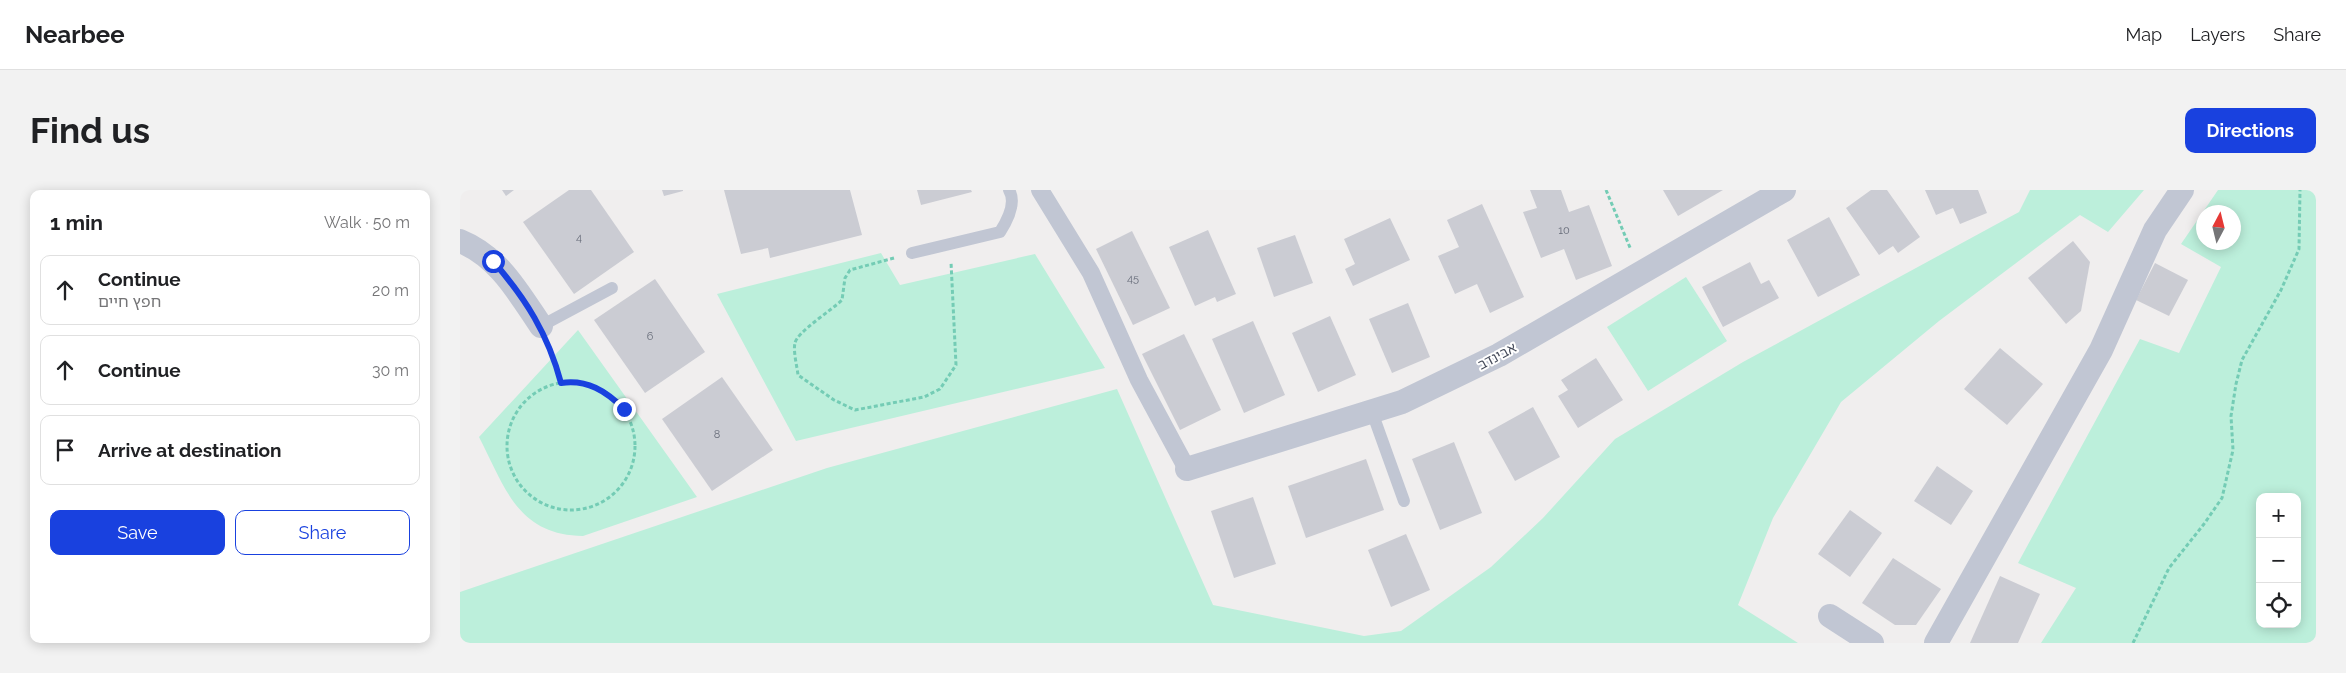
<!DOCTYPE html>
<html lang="en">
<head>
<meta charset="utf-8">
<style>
  :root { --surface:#fff; --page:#f2f2f2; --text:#202124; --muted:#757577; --line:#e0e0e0; --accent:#1941df }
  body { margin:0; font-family:Raleway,"Noto Sans Hebrew",sans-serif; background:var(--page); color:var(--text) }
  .controls { position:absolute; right:15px; bottom:15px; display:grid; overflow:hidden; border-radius:10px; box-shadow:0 2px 12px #0003 }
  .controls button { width:45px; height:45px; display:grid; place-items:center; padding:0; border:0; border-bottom:1px solid var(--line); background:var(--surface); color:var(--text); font:25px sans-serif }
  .compass { position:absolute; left:1736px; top:15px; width:45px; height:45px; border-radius:50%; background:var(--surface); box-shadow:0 2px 12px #0003; rotate:7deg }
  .stop { position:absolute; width:15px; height:15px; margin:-11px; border:4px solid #1941df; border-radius:50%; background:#fff }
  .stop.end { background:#1941df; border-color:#fff; box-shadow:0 1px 5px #0008 }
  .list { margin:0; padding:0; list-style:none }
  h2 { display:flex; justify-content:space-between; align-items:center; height:65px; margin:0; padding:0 20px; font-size:21px }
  h2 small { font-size:16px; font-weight:400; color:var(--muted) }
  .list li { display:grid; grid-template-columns:32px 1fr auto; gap:15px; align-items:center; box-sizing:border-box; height:70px; margin:0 10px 10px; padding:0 10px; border:1px solid var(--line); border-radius:10px }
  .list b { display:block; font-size:19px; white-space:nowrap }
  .list p { margin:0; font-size:16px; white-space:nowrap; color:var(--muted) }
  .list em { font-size:16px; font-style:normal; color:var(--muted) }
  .actions { display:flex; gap:10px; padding:15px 20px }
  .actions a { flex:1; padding:11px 0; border:1px solid var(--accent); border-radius:10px; text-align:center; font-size:18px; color:var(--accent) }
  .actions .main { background:var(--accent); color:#fff }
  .icon { flex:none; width:28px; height:28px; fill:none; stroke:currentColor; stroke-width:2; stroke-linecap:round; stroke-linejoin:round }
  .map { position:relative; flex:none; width:1856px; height:453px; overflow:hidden; border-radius:10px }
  header { display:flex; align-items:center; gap:30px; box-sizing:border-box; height:70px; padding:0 25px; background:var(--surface); border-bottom:1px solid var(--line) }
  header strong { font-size:24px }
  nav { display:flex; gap:28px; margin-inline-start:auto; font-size:18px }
  .intro { display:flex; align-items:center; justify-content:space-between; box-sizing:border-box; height:120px; padding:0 30px }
  h1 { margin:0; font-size:35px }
  .button { padding:12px 22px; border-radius:10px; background:var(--accent); color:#fff; font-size:18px; font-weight:700 }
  main { display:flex; gap:30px; padding:0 30px }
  aside { flex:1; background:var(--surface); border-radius:10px; box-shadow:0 2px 12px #0003 }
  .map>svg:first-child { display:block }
  .green { fill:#bcefdb; fill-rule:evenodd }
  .building { fill:#cbccd3 }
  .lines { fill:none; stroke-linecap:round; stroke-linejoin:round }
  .path { stroke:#74ccb5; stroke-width:3; stroke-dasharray:4 2.5; stroke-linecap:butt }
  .service { stroke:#c1c6d3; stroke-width:12 }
  .pedestrian { stroke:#c1c6d3; stroke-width:18 }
  .minor { stroke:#c1c6d3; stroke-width:24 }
  .route { stroke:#1941df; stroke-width:6 }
  .labels { text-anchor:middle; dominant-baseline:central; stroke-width:4; stroke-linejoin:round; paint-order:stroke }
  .number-label { font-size:11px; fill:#676c79 }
  .street-label { font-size:14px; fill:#464c5b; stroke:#fff }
</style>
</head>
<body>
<header>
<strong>Nearbee</strong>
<nav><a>Map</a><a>Layers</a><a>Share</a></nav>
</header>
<div class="intro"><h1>Find us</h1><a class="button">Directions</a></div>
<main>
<aside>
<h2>1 min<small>Walk · 50 m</small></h2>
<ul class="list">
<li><svg class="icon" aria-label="ahead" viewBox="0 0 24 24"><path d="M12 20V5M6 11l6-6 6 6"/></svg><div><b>Continue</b><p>חפץ חיים</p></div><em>20 m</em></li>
<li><svg class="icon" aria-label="ahead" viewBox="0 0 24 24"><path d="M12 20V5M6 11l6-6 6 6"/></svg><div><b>Continue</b></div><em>30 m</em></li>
<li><svg class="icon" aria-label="arrive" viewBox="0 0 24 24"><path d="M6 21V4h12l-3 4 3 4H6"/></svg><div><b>Arrive at destination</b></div></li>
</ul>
<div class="actions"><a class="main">Save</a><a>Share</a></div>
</aside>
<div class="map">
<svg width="1856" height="453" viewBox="0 0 1856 453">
  <rect width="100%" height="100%" fill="#f0eeee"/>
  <g class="green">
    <polygon points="1570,0 1684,0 1648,42 1620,25 1479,131 1381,212 1313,328 1278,415 1338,453 0,453 0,402 367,278 657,199 753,415 904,446 941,441 1031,377 1083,328 1155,249 1283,172 1559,22"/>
    <path d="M1758 0H1856V453H1581L1616 398 1558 373 1680 149 1719 163 1761 77 1721 54ZM1744 22H1774V52H1744ZM1800 307H1837V434H1800Z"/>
    <polygon points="421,63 440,95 575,64 645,178 336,251 257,104"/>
    <polygon points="1226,87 1267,151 1188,201 1147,137"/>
    <path d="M118 140 237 307 123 346C57 345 45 297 19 247Z"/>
  </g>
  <g class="building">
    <polygon points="42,0 54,0 46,6"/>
    <polygon points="109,0 131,0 174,62 114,104 63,32"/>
    <polygon points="202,0 223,0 223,1 204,6"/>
    <polygon points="264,0 390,0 402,45 310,68 308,58 281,64"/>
    <polygon points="457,0 511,0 512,2 461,15"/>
    <polygon points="1070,0 1101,0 1109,22 1129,15 1152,76 1116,90 1104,59 1081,68 1063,22 1077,18"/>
    <polygon points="1203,0 1263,0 1218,26"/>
    <polygon points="1411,0 1427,0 1460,47 1438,63 1433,56 1419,65 1386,18"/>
    <polygon points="1465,0 1518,0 1527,23 1500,34 1493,18 1476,25"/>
    <polygon points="1022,14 1064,107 1030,123 1017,94 995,104 978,66 999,57 987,30"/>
    <polygon points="1369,27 1400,85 1358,107 1327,50"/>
    <polygon points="930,28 950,70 893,96 885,79 895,74 884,49"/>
    <polygon points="748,40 776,104 757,112 755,107 735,116 709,57"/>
    <polygon points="672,41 710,118 673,135 636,59"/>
    <polygon points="835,45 853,93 814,107 797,58"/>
    <polygon points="1613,51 1630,72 1621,121 1606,134 1568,88"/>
    <polygon points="1290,72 1301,94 1309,90 1319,108 1263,137 1242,97"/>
    <polygon points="1695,73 1728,90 1709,126 1676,110"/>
    <polygon points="195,89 245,162 185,203 134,130"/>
    <polygon points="948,113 970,167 932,183 909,129"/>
    <polygon points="870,126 896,185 858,202 832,143"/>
    <polygon points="793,131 825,205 784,223 752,149"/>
    <polygon points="724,144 761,220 720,240 682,164"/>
    <polygon points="1540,158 1583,194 1547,235 1504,199"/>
    <polygon points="1136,168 1163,210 1118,238 1098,206 1108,200 1101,190"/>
    <polygon points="262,187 313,260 252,301 202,229"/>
    <polygon points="1073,217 1100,267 1055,291 1028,242"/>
    <polygon points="994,252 1022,323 980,340 952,269"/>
    <polygon points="906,269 924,320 846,348 828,296"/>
    <polygon points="1477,276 1513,301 1491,335 1454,311"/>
    <polygon points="793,307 816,374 774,388 751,321"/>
    <polygon points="1390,320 1422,343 1390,387 1358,364"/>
    <polygon points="946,344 970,400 931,417 908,360"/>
    <polygon points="1433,368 1481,399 1456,435 1435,435 1402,413"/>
    <polygon points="1540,386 1580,404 1558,453 1510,453"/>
  </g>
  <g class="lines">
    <g class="path">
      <polyline points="1146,0 1171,60"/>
      <path d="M434 68 390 80 385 88 382 110C372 120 337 142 335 153 333 161 337 176 338 185L374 210 395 220 464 207 480 199 496 175 491 72"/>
      <polyline points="90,157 101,193"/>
      <circle cx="111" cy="256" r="64"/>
      <polyline points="1673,453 1709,378 1744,334 1762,308 1773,260 1771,226 1776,194 1782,170 1821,100 1839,59 1840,0"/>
    </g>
    <g class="service">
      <path d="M452 63 540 42C547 31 557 13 549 0"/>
      <polyline points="81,136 152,98"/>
      <polyline points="912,222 944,311"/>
    </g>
    <polyline class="pedestrian" points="580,0 631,83 679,190 727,279"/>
    <g class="minor">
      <path d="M0 51C39 67 58 102 81 136"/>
      <polyline points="727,279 942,212 1039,165 1324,0"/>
      <polyline points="1370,426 1412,453"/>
      <polyline points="1476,453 1641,160 1695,40 1722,0"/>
    </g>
  </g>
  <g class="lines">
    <path class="route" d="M33 71C66 109 88 144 101 193 127 189 146 201 164 219"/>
  </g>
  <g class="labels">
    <g class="number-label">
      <text x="1104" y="40">10</text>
      <text x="119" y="47">4</text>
      <text x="673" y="88">45</text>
      <text x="190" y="146">6</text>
      <text x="257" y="244">8</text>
    </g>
    <g class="street-label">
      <text transform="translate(1037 166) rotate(-28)">אבינדב</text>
    </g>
  </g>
</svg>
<div class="controls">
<button>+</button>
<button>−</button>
<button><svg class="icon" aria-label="locate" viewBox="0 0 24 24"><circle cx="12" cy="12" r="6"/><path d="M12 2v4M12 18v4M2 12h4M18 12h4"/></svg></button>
</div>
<svg class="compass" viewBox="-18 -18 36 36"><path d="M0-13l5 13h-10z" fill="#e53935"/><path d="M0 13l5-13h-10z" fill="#757577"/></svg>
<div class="stop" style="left:33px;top:71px"></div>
<div class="stop end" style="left:164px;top:219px"></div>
</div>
</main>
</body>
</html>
